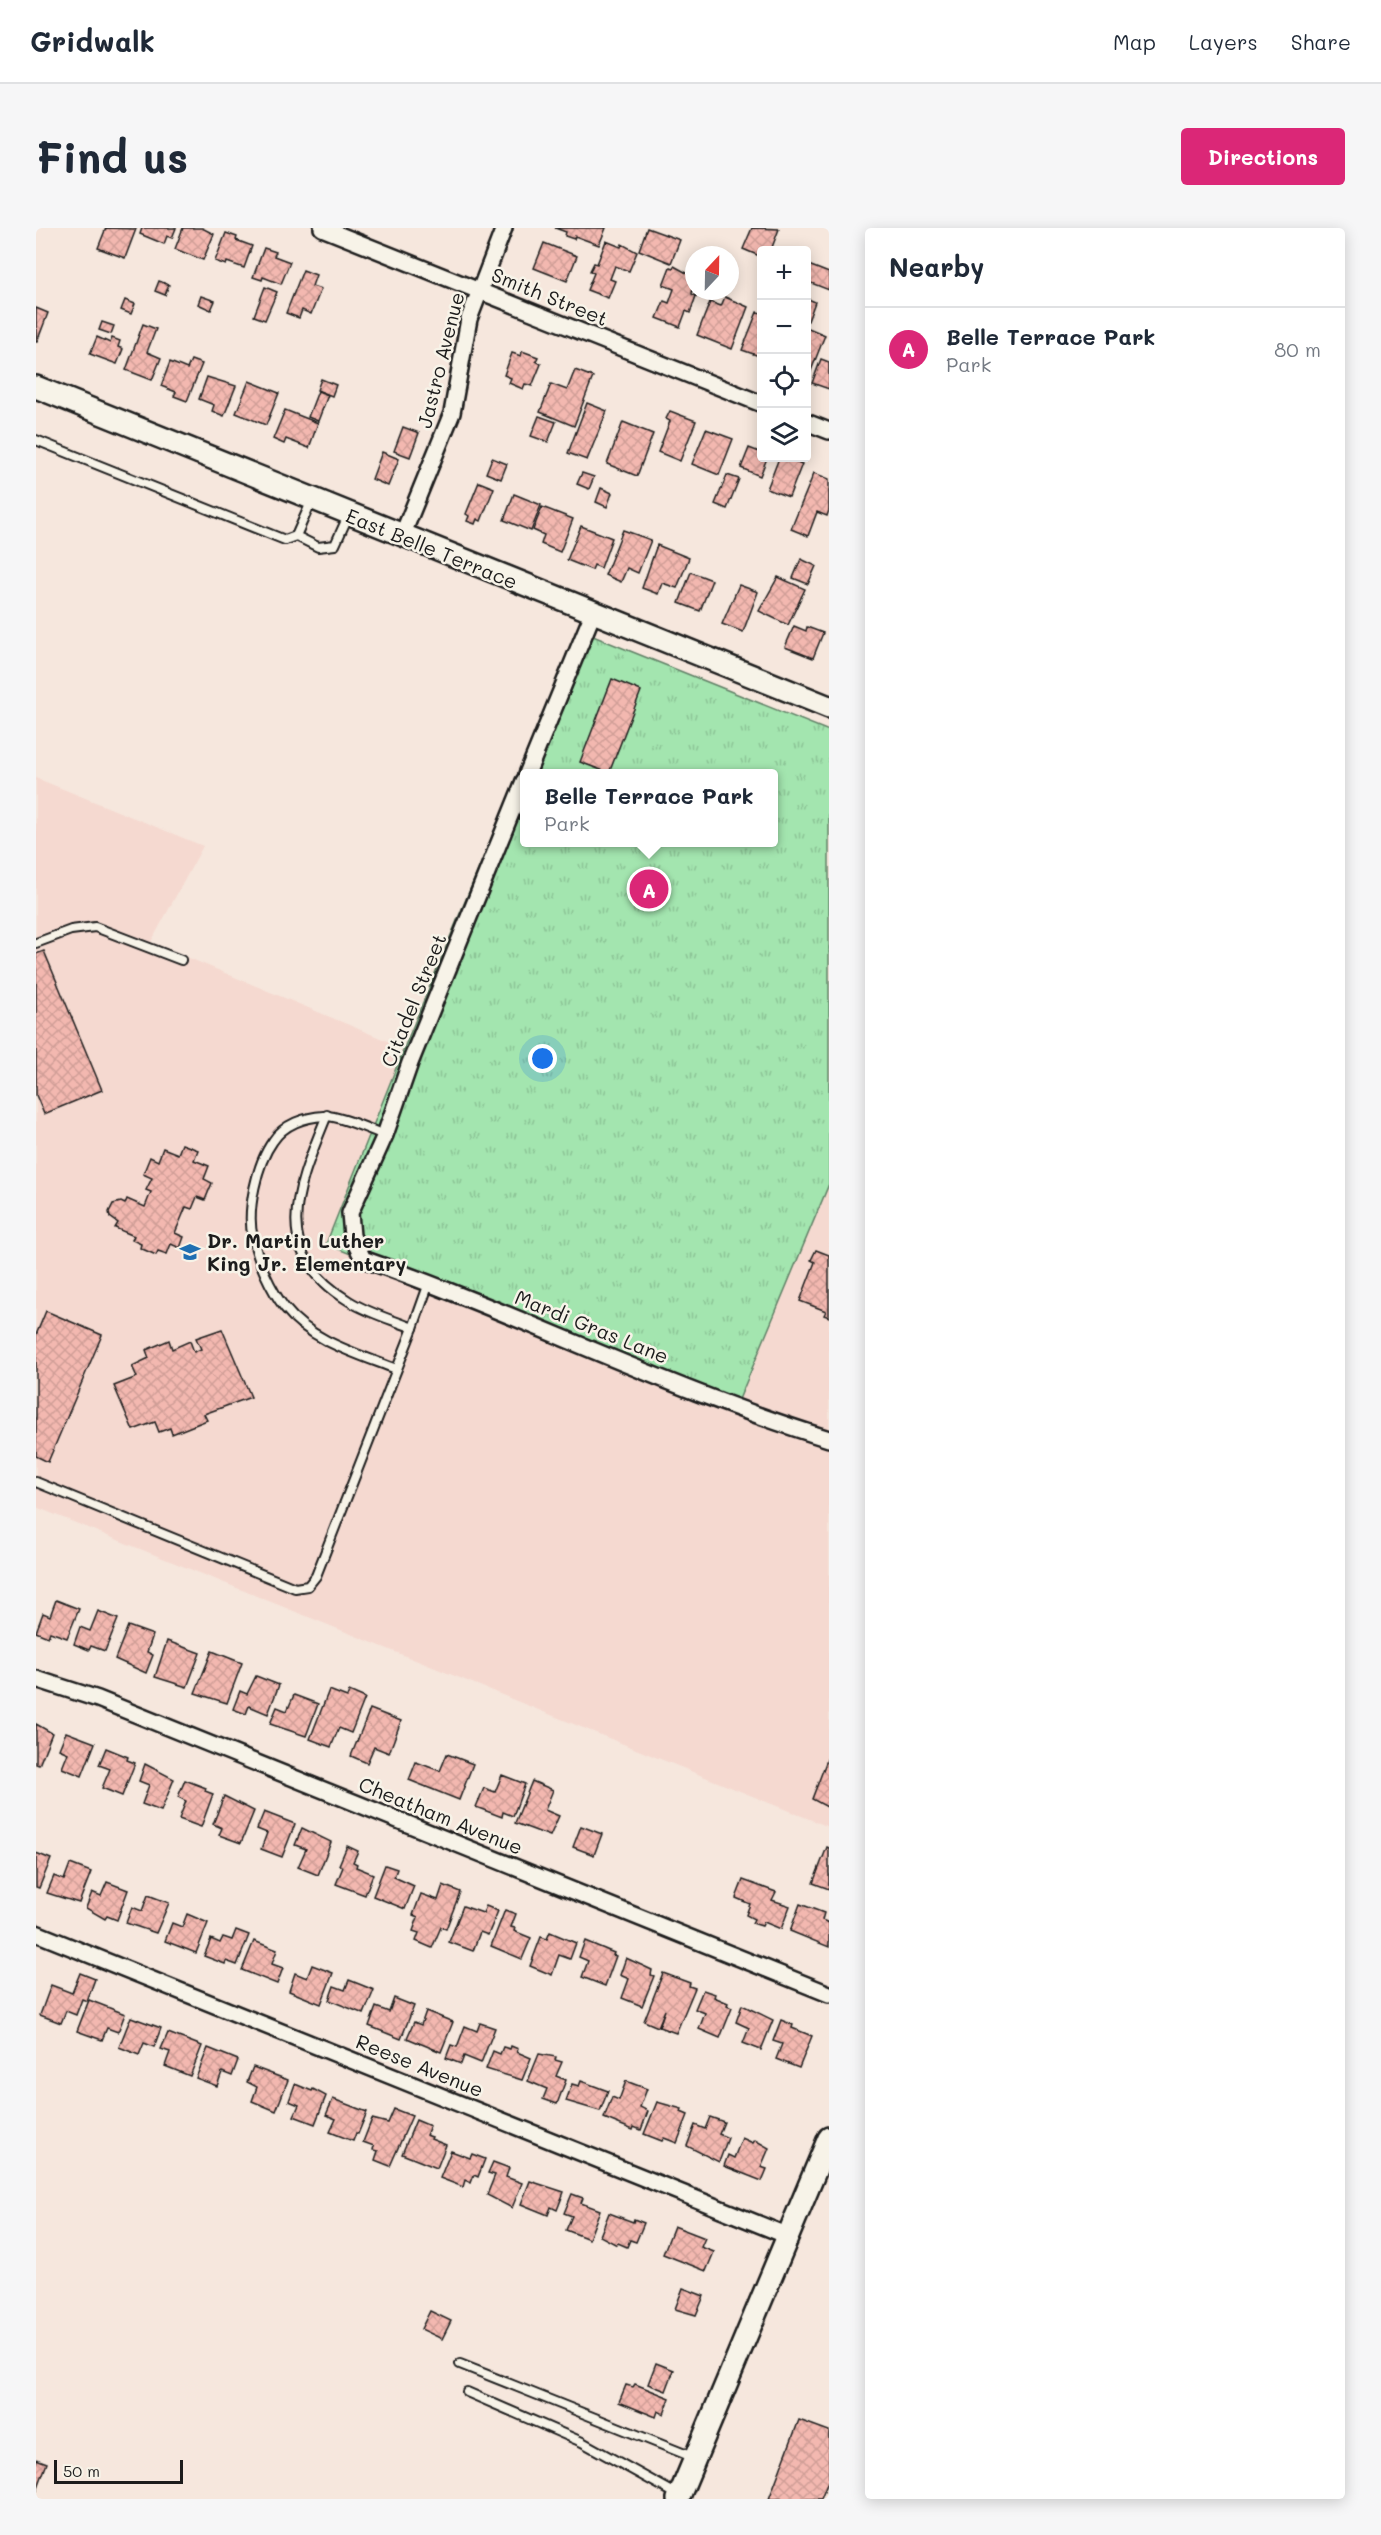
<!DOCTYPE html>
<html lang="en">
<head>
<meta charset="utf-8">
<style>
  :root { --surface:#fff; --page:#f6f6f7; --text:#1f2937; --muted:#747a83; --line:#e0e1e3; --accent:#db2777 }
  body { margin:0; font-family:Mali,sans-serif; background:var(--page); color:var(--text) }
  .controls { position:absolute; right:18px; top:18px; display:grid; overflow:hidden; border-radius:6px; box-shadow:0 3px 15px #0003 }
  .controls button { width:54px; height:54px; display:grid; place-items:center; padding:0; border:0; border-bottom:2px solid var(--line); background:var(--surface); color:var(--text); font:30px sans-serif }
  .compass { position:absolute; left:649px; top:18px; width:54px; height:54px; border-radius:50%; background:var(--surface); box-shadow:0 3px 15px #0003; rotate:22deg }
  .scale { position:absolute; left:18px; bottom:15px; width:129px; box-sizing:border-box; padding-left:6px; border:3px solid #1c1c1c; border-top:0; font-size:16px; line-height:21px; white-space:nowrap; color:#1c1c1c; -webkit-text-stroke:4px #f7f3e8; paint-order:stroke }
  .you { position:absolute; left:507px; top:831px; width:21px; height:21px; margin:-15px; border:4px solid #fff; border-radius:50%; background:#1a73e8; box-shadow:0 0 0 9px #1a73e833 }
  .badge { display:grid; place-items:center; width:39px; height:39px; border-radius:50%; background:var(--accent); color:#fff; font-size:20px; font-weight:700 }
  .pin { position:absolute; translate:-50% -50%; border:3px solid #fff; box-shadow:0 2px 6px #0006 }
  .popup { position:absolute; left:484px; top:541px; width:258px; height:78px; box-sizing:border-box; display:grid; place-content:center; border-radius:6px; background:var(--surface); filter:drop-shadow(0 2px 4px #0005); font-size:20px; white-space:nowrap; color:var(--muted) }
  .popup b { font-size:22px; color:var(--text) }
  .popup::after { content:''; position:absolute; left:50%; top:100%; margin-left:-12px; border:12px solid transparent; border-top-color:var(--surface) }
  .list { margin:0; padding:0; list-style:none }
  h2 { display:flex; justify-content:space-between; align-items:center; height:78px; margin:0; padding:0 24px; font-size:26px }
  h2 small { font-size:20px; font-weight:400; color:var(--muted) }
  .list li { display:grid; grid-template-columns:39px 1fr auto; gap:18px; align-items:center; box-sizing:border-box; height:84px; padding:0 24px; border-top:2px solid var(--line) }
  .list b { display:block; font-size:22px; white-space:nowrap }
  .list p { margin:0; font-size:20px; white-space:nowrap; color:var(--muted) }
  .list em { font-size:20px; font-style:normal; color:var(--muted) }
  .icon { flex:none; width:33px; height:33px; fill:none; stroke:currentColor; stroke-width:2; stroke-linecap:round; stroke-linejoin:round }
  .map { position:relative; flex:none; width:793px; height:2271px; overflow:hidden; border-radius:6px }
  header { display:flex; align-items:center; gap:36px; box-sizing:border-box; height:84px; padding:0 30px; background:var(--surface); border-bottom:2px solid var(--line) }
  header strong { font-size:28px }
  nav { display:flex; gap:33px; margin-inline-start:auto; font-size:21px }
  .intro { display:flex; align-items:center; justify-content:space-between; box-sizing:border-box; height:144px; padding:0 36px }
  h1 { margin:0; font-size:42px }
  .button { padding:15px 27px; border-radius:6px; background:var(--accent); color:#fff; font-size:21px; font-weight:700 }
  main { display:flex; gap:36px; padding:0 36px }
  aside { flex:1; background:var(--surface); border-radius:6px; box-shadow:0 3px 15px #0003 }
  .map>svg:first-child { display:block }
  .built { fill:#f5d9d0 }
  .park { fill:url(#park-tufts); stroke:#608066; stroke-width:1.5; fill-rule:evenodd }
  .building { fill:url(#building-cross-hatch); stroke:#1c1c1c; stroke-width:1.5 }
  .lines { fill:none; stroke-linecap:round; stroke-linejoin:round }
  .lane-casing { stroke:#1c1c1c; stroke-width:12 }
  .street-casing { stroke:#1c1c1c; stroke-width:20 }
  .secondary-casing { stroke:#1c1c1c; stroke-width:26 }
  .lane { stroke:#f7f3e8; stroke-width:8 }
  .street { stroke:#f7f3e8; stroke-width:15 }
  .secondary { stroke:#f7f3e8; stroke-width:21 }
  .labels { text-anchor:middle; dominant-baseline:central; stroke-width:5; stroke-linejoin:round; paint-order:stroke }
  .street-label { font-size:20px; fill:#1c1c1c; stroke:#f7f3e8 }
  .poi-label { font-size:20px; font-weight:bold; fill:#1c1c1c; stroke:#f7f3e8; text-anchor:start }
</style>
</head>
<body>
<header>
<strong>Gridwalk</strong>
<nav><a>Map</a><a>Layers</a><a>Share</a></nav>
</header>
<div class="intro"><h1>Find us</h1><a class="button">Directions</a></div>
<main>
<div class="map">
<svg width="793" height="2271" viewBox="0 0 793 2271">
  <defs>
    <pattern id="park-tufts" width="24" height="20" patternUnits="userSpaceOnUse" patternTransform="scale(1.5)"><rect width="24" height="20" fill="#a3e5af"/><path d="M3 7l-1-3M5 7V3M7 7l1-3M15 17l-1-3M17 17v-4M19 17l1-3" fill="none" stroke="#8cc496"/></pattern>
    <pattern id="building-cross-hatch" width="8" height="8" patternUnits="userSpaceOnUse" patternTransform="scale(1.5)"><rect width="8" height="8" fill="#f3b8b0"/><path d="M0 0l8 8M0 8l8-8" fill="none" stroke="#d09e97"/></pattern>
  </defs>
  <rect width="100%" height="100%" fill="#f6e7dd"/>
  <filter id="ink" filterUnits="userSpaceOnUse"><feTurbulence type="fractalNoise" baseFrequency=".0167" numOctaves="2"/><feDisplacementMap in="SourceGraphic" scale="12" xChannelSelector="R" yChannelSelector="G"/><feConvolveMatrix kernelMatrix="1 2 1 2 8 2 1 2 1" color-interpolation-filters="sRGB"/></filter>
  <g filter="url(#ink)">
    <polygon class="built" points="0,550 167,618 115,714 368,820 290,1016 699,1181 793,956 793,1599 0,1279"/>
    <path class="park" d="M542 402 793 503V956L699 1181 290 1016 368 820ZM488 546H738V614H488Z"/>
    <g class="building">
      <polygon points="70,0 100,1 89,30 62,20"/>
      <polygon points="106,0 140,0 136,10 131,8 128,16 104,6"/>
      <polygon points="147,0 166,0 178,6 167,32 139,21"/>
      <polygon points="519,0 570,0 563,17 539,8 538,11 529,8 530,4"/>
      <polygon points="611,0 644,12 635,35 603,22"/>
      <polygon points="716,0 743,1 735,22 726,22 726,29 707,21"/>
      <polygon points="190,5 201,9 200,12 216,18 208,40 191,34 190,37 179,33"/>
      <polygon points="570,13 585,19 586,16 601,24 593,43 579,38 574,51 579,53 572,70 551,62 558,45 554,43 558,35 561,36"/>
      <polygon points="508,15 541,28 531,53 498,40"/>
      <polygon points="228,20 240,24 238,28 254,34 245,56 227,49 226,52 217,49"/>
      <polygon points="770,36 793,45 793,62 770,53"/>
      <polygon points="638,38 658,49 656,66 660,68 654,85 650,83 644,99 621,90 628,73 633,75 638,61 627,57 634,39 637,40"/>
      <polygon points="267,42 280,47 276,58 285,61 275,86 266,82 263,90 250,85"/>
      <polygon points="123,53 133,57 129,67 119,63"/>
      <polygon points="229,59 241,64 229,92 218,88"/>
      <polygon points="165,68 179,73 175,82 162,76"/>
      <polygon points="689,69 712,79 696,121 661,107 674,74 685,78"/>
      <polygon points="770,70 779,74 772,93 770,93"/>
      <polygon points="89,72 99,76 95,86 85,82"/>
      <polygon points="0,80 12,85 1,114 0,114"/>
      <polygon points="721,84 726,85 726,129 706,122"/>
      <polygon points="66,94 78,98 75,106 63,102"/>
      <polygon points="107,96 120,101 111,124 125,130 116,152 90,142"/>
      <polygon points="770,99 789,107 771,153 770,153"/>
      <polygon points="61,109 74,115 76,110 84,113 82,119 87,121 81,136 54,126"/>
      <polygon points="486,123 502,129 500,133 505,136 496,158 489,156 487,161 473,155 475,150 468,147 476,125 485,128"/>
      <polygon points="785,131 793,134 793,161 776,155"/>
      <polygon points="155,132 166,136 151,173 138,168 140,164 125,158 134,134 151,141"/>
      <polygon points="539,142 557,149 538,198 504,184 515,156 531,162"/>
      <polygon points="171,149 200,158 188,188 176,183 178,177 163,171"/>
      <polygon points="285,151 300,157 296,168 281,162"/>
      <polygon points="213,153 243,165 230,197 200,185"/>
      <polygon points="282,163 292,167 282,193 272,189"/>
      <polygon points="551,175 571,183 551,232 532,225"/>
      <polygon points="249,182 282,195 273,220 250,211 248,216 237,211"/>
      <polygon points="634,183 660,193 644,233 622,224 634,193 630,191"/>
      <polygon points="503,188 520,194 512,214 495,208"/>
      <polygon points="587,194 617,206 601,248 571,236"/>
      <polygon points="367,199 383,205 374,229 358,223"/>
      <polygon points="670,201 697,211 683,247 656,236"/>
      <polygon points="713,220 726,225 726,230 731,230 724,248 705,240"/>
      <polygon points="346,224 363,231 352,258 336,251"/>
      <polygon points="456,230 471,236 465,251 450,245"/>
      <polygon points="743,230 751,230 766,236 753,269 731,261"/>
      <polygon points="546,245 558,249 553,261 541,256"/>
      <polygon points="778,245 793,251 793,282 791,288 781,284 772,308 755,301"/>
      <polygon points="691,247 703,251 691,281 679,276"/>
      <polygon points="443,254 458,260 445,293 441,291 439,296 431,293 433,288 430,286"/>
      <polygon points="565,260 576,265 571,279 560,274"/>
      <polygon points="478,266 505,277 495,303 468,292"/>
      <polygon points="506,279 537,291 524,324 505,316 508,307 497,302"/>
      <polygon points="545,298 576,310 565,340 558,337 556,342 531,332"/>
      <polygon points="587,302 615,312 602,345 591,340 585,354 569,347"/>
      <polygon points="621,317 653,330 641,360 626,355 622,366 606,360"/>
      <polygon points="765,331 780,338 772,356 757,350"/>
      <polygon points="655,344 676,352 664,383 643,375"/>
      <polygon points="742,349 769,361 752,397 723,383"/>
      <polygon points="703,357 722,364 707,404 686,396"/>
      <polygon points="758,398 770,403 771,399 787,405 777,430 749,419"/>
      <polygon points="576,451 605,463 573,545 544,534"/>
      <polygon points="8,723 66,862 8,886 0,867 0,726"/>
      <polygon points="146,916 162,922 158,932 173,938 168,951 176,955 169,972 161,969 156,981 150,979 139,1005 148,1009 144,1020 135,1016 131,1026 122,1023 120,1027 104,1020 105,1016 96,1012 98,1008 79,1000 82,995 74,989 73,984 77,976 85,974 89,976 91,971 109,979 115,964 110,962 116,950 107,946 114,929 122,933 127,920 142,926"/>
      <polygon points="780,1022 793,1027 793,1089 788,1087 790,1083 764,1073 779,1034 775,1032"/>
      <polygon points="10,1083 66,1107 12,1234 0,1228 0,1107"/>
      <polygon points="186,1101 215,1169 168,1186 171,1192 136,1206 134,1200 123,1204 119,1194 97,1202 78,1158 101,1149 96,1138 113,1130 110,1122 133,1112 136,1121 154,1113 158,1124 165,1121 160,1110"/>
      <polygon points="20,1372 43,1381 31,1410 14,1404 12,1409 0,1404 7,1385 14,1388"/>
      <polygon points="62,1383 82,1391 69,1423 55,1418 53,1422 38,1416 44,1399 54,1403"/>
      <polygon points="92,1398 117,1407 111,1424 117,1427 110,1445 79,1431"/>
      <polygon points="131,1413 164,1425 151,1459 119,1449"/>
      <polygon points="176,1423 206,1435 191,1475 159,1465"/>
      <polygon points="220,1448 243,1457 232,1486 213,1478 210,1486 197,1481 204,1463 211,1466"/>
      <polygon points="293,1462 311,1469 313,1463 329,1470 315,1505 303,1500 295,1519 274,1511"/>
      <polygon points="258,1467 282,1476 270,1508 234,1496 241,1479 251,1483"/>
      <polygon points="334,1481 365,1493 353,1525 338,1519 331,1535 315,1528"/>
      <polygon points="0,1496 16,1505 3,1537 0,1536"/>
      <polygon points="30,1504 59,1515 46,1548 26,1540 32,1525 23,1521"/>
      <polygon points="70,1520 92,1529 91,1532 99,1535 86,1568 66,1560 74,1541 63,1537"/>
      <polygon points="411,1526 437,1536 423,1572 373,1552 380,1534 404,1543"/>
      <polygon points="792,1529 793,1530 793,1580 776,1571"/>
      <polygon points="109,1536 138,1551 125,1583 106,1576 113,1557 103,1553"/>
      <polygon points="466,1547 489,1556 477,1588 467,1584 466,1589 440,1579 448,1560 459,1564"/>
      <polygon points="149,1552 170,1560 169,1563 177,1566 165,1599 143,1591 150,1573 142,1569"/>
      <polygon points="496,1553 517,1562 509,1582 523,1588 514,1608 479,1595"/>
      <polygon points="188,1568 218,1583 205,1615 183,1607 186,1600 177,1596"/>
      <polygon points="228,1584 259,1596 246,1629 225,1621 231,1605 221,1601"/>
      <polygon points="545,1598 566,1606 558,1627 537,1619"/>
      <polygon points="266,1600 295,1614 282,1647 262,1639 270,1621 259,1617"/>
      <polygon points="311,1618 322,1623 317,1634 321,1636 320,1639 337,1646 329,1667 300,1656 307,1639 303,1637"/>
      <polygon points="791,1619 793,1620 793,1661 777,1655"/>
      <polygon points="0,1625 15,1631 3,1660 0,1659"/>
      <polygon points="34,1636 55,1644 43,1675 11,1665 18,1648 28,1652"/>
      <polygon points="349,1637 361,1641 358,1649 378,1658 369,1681 337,1668"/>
      <polygon points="707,1652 740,1664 736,1672 754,1678 745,1701 728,1694 726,1698 716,1695 718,1691 710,1687 714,1676 700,1670"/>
      <polygon points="71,1654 92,1662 81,1692 71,1688 69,1691 50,1680 56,1664 65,1668"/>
      <polygon points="407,1657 424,1664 410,1701 405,1699 396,1720 380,1713 383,1705 377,1703 382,1689 377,1687 385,1666 402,1672"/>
      <polygon points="112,1667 133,1675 120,1705 90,1695 96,1679 106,1683"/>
      <polygon points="764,1676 788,1685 786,1692 793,1695 793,1719 754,1703"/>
      <polygon points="427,1678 447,1685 450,1678 462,1683 452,1707 444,1704 437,1723 413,1714"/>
      <polygon points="469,1682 480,1686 475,1699 479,1700 478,1703 495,1710 486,1731 455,1718"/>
      <polygon points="151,1686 172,1695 160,1725 129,1713 136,1695 146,1699"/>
      <polygon points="200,1702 213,1707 201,1737 190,1733 189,1736 168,1728 175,1711 184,1715 187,1709 196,1712"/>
      <polygon points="514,1704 540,1715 534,1731 523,1727 516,1747 494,1738 505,1709 511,1711"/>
      <polygon points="218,1713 241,1722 236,1736 247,1740 241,1756 206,1742"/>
      <polygon points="549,1713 578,1725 577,1727 580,1728 569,1758 546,1749 552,1733 543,1729"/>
      <polygon points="590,1730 616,1742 615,1747 618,1748 606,1778 586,1770 593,1751 584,1747"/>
      <polygon points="276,1737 297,1745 285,1776 253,1763 259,1745 271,1750"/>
      <polygon points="44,1745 59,1751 51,1773 46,1771 40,1787 30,1783 25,1795 4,1787 15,1757 36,1765"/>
      <polygon points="627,1745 654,1755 653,1758 659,1760 640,1805 623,1799 629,1782 622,1799 608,1793"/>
      <polygon points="313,1752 338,1762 328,1786 293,1772 298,1758 309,1762"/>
      <polygon points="667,1762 679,1766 678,1769 692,1775 691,1778 696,1780 684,1810 663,1801 669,1785 659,1781"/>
      <polygon points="358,1770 378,1778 365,1811 333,1798 340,1779 353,1784"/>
      <polygon points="53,1772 89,1786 82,1804 71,1800 66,1812 41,1803"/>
      <polygon points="706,1777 737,1792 725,1822 707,1815 713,1800 700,1794"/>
      <polygon points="390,1783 417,1794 405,1824 371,1810 378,1794 385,1797"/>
      <polygon points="95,1789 125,1800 118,1819 108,1815 103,1827 83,1819"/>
      <polygon points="745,1792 757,1797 756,1800 776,1808 763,1840 740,1831 746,1816 737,1813"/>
      <polygon points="444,1795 459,1800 445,1835 428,1828 425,1836 410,1830 415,1817 421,1819 429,1798 441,1803"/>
      <polygon points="132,1805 166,1818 154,1848 129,1838 134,1824 125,1821"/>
      <polygon points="475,1818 482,1821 481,1824 495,1830 486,1852 450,1841 457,1823 464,1826 467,1819 474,1821"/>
      <polygon points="172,1820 202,1832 196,1848 186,1844 181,1858 160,1850"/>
      <polygon points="503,1826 520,1829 519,1832 526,1834 520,1848 530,1852 521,1876 507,1871 511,1861 492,1853"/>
      <polygon points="217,1839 252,1852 240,1883 216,1873 221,1859 211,1854"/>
      <polygon points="545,1853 572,1863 564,1883 530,1873 536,1856 543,1858"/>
      <polygon points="590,1853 611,1861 604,1879 612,1883 605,1902 598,1899 597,1902 568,1890 576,1869 583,1872"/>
      <polygon points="259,1856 276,1863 277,1861 290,1868 279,1896 258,1888 263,1877 253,1873"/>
      <polygon points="297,1871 331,1884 322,1906 320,1905 317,1913 294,1904 300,1891 290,1887"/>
      <polygon points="621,1874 646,1881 645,1884 652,1887 641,1915 628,1910 626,1913 608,1906"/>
      <polygon points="358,1881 376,1888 354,1938 339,1932 342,1923 337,1922 338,1918 327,1914 336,1891 352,1895"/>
      <polygon points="674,1889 688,1894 683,1906 692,1910 683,1934 651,1918 659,1897 669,1901"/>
      <polygon points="380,1892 394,1898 390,1907 396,1909 395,1911 410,1917 401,1940 366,1926"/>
      <polygon points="706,1910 717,1915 719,1912 733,1920 725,1939 731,1941 726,1953 688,1938 692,1927 698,1930"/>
      <polygon points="415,1923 434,1930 436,1926 449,1931 442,1949 438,1947 435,1955 429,1952 427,1959 404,1950"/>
      <polygon points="457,1934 473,1940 470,1949 486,1955 476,1980 451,1967 459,1947 452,1945"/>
      <polygon points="494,1953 528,1964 521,1982 515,1979 512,1987 485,1976"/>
      <polygon points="536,1966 547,1970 545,1975 564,1982 553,2011 530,2002 536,1988 528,1985"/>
      <polygon points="573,1985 597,1994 598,1991 608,1995 600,2014 594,2012 591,2019 582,2015 581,2017 564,2008"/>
      <polygon points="638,1998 669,2010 665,2019 678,2024 670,2043 627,2026"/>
      <polygon points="647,2060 668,2068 660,2087 639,2081"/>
      <polygon points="394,2083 415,2093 406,2111 385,2101"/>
      <polygon points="620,2135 638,2142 630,2163 612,2156"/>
      <polygon points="599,2156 634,2170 628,2186 622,2183 620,2189 583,2174 590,2157 597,2159"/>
      <polygon points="763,2192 793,2203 793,2251 785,2271 733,2271"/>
      <polygon points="0,2231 11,2235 1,2262 0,2261"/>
    </g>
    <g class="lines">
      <g class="lane-casing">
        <g id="lane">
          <polyline points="0,212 249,312 260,308 276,272"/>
          <polyline points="260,308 282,319 299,317 313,286"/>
          <polyline points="0,715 35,702 59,699 145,732"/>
          <path d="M291 887C262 959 231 1023 313 1073 332 1085 357 1092 377 1100"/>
          <path d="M349 907C334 902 303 887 288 888 269 889 248 896 237 913 221 935 210 983 217 1010 222 1033 234 1061 249 1080 275 1113 322 1126 360 1141"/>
          <polyline points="0,1254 259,1360 272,1358 280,1348 377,1100 393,1055"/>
          <polyline points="424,2136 659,2230"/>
          <polyline points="431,2164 546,2214 642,2267"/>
        </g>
      </g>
      <g class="street-casing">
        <g id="street">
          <polyline points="286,0 726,176"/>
          <polyline points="770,194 793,203"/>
          <polyline points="366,308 416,185 433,91 468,0"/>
          <polyline points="491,546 557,385"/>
          <path d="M488 553 374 835 349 907 314 985 316 1008 327 1031C484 1086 634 1162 793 1211"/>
          <polyline points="0,1451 62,1471 793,1766"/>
          <polyline points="0,1705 752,2008"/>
        </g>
      </g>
      <g class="secondary-casing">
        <g id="secondary">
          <polyline points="0,159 793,479"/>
          <polyline points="642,2271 793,1910"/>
        </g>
      </g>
      <use href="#lane" class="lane"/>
      <use href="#street" class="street"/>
      <use href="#secondary" class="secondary"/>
    </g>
  </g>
  <defs>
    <g id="school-bare" transform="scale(1.62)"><path d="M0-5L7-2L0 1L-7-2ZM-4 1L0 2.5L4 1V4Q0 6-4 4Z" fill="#1f6fb2" stroke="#f7f3e8" stroke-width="2.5" paint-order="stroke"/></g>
  </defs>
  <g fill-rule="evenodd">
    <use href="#school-bare" x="154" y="1024"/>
  </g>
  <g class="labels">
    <g class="street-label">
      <text transform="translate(514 68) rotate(22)">Smith Street</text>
      <text transform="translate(404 132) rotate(-76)">Jastro Avenue</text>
      <text transform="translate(396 320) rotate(22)">East Belle Terrace</text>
      <text transform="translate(377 772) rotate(-68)">Citadel Street</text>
      <text transform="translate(556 1098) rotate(22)">Mardi Gras Lane</text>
      <text transform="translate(405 1587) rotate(22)">Cheatham Avenue</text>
      <text transform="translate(384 1837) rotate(22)">Reese Avenue</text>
    </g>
    <g class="poi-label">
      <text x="171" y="1012">Dr. Martin Luther<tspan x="171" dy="23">King Jr. Elementary</tspan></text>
    </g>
  </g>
</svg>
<div class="controls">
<button>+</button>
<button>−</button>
<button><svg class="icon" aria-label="locate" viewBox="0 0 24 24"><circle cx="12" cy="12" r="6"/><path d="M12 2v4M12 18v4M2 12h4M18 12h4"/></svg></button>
<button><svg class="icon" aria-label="layers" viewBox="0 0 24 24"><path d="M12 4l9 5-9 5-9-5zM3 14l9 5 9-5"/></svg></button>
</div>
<svg class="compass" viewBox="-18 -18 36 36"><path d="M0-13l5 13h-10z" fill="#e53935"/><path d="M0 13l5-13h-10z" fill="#747a83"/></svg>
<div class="scale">50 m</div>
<div class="you"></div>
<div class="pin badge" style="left:613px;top:661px">A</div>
<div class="popup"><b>Belle Terrace Park</b>Park</div>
</div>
<aside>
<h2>Nearby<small></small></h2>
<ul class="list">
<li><span class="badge">A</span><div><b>Belle Terrace Park</b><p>Park</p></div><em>80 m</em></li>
</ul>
</aside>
</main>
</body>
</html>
